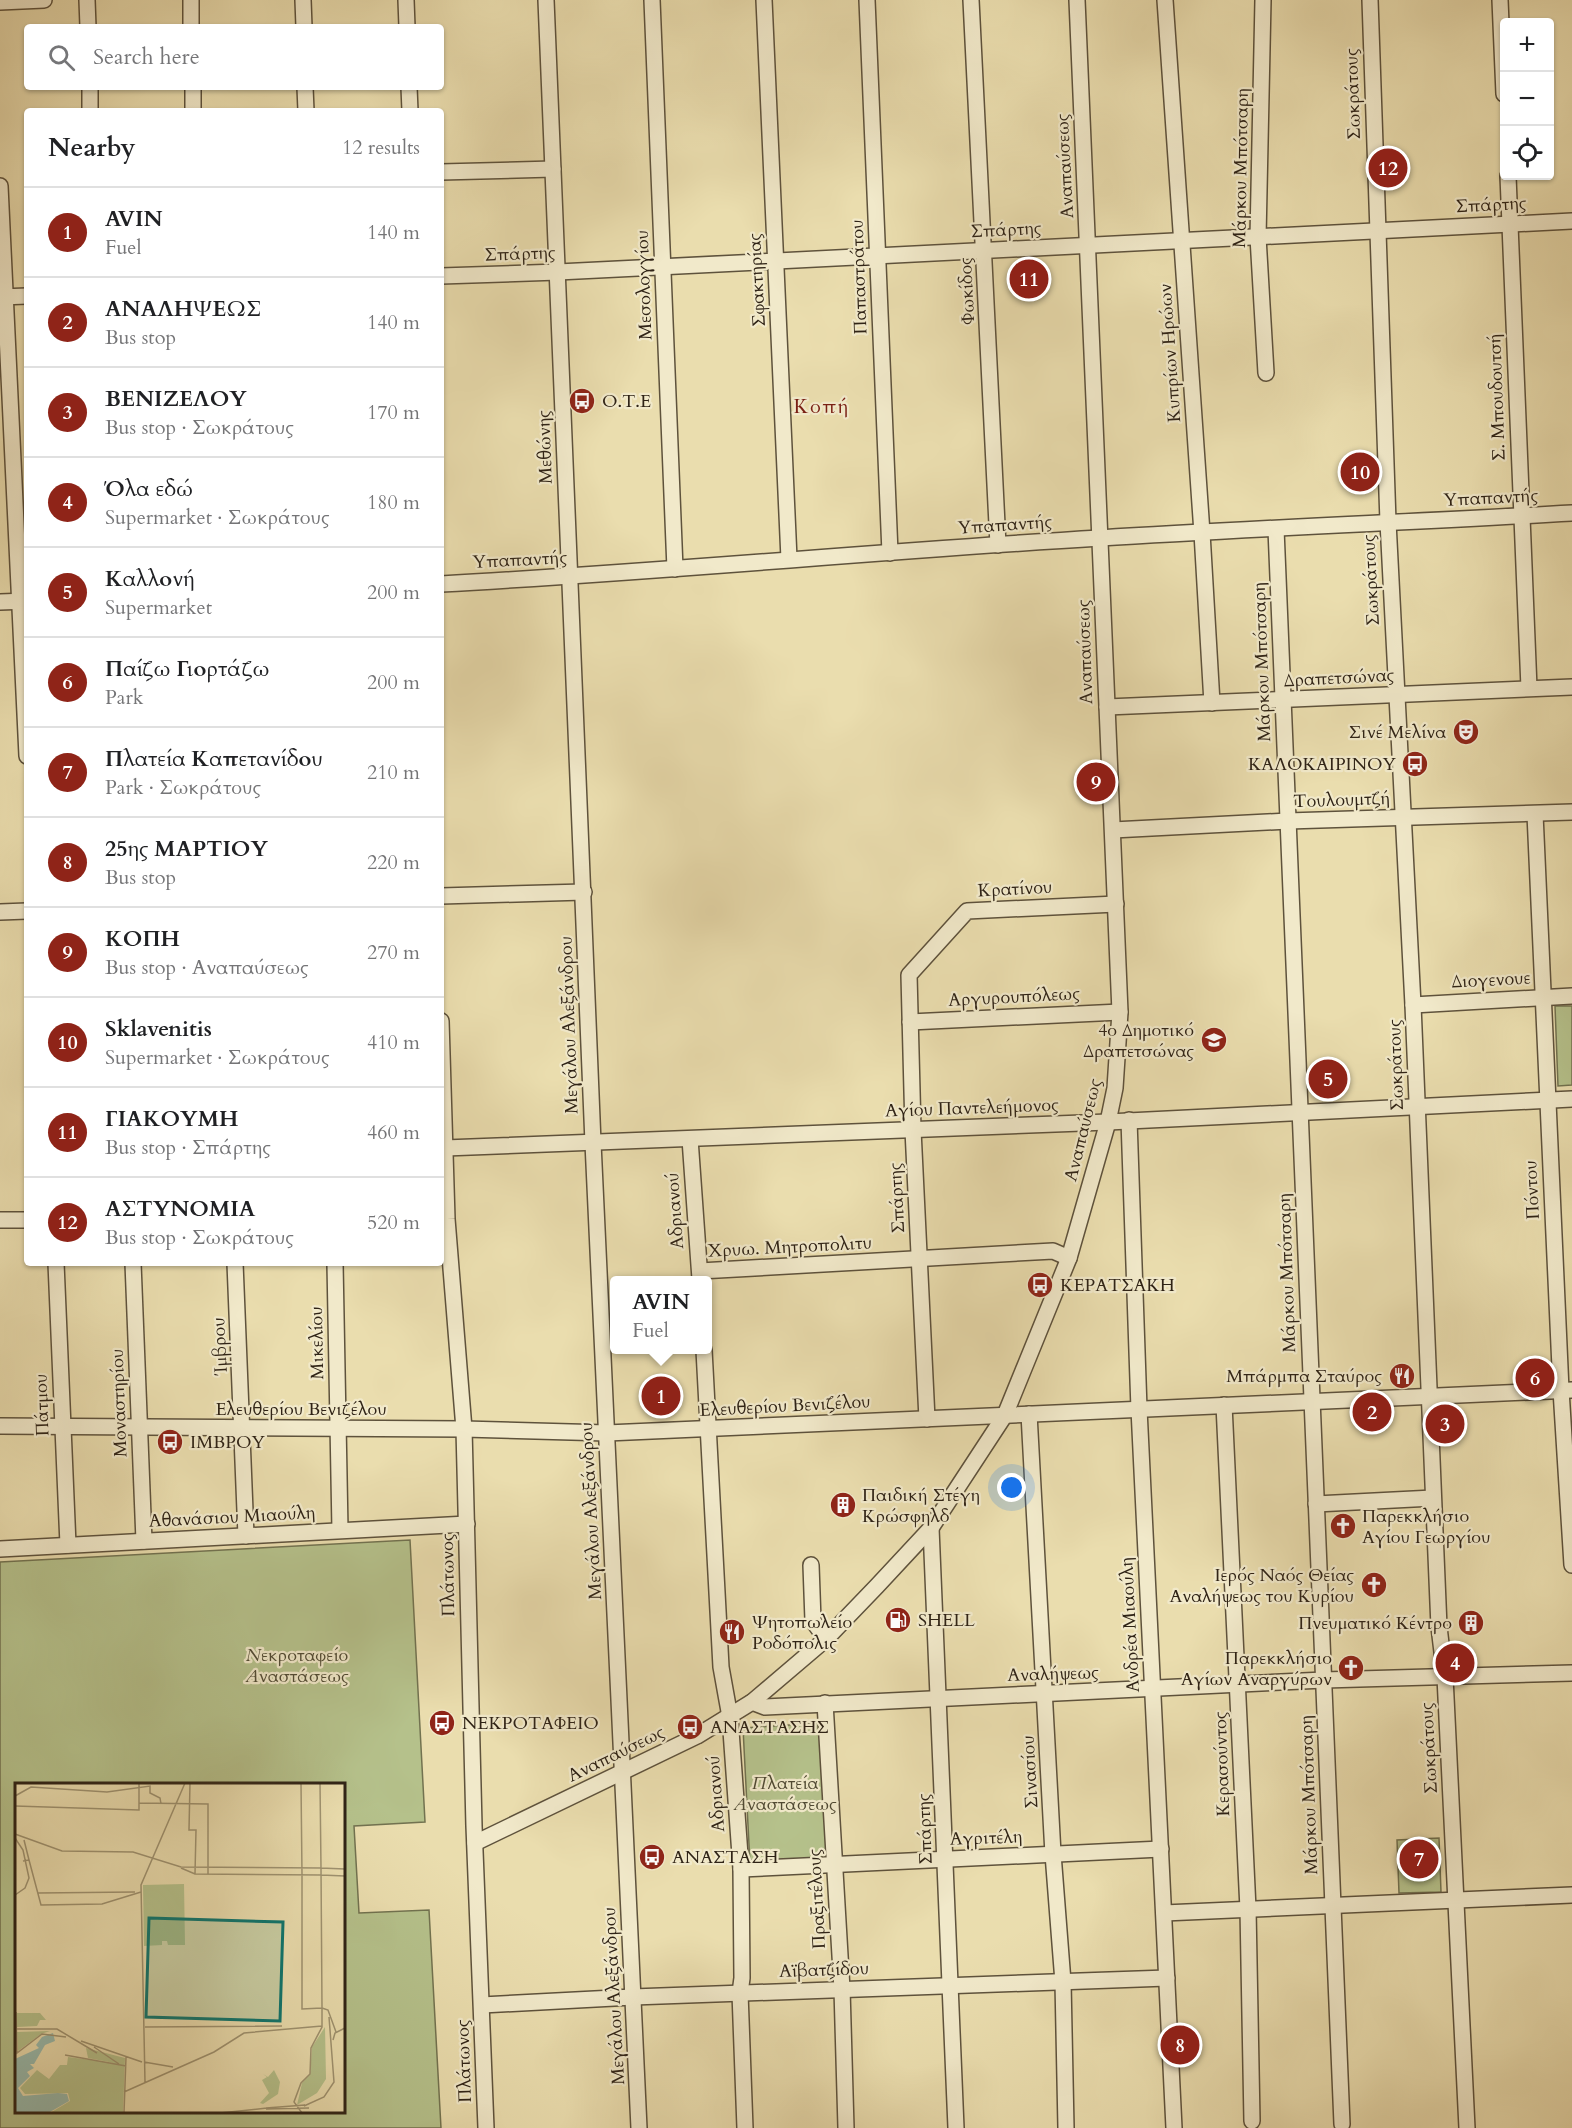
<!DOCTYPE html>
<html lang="en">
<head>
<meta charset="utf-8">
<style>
  :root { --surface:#fff; --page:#f2f2f2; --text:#202124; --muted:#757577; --line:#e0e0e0; --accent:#8f2418 }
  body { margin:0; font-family:Cardo,serif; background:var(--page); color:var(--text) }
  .controls { position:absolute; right:18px; top:18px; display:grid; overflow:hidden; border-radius:6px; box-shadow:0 2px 4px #0004 }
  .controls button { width:54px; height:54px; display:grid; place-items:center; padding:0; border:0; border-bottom:2px solid var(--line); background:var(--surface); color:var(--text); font:30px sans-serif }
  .you { position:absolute; left:1012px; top:1488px; width:21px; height:21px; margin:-15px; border:4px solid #fff; border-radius:50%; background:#1a73e8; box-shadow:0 0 0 9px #1a73e833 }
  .badge { display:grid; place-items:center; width:39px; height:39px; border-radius:50%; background:var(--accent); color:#fff; font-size:20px; font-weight:700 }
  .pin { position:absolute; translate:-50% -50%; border:3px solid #fff; box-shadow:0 2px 6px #0006 }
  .popup { position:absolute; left:610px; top:1276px; width:102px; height:78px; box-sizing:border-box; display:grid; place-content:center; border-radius:6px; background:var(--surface); filter:drop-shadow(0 2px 4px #0005); font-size:20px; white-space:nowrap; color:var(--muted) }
  .popup b { font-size:22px; color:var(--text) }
  .popup::after { content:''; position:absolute; left:50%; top:100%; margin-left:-12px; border:12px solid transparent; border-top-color:var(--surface) }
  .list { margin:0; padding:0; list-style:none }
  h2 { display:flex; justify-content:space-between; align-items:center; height:78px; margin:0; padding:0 24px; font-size:26px }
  h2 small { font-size:20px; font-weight:400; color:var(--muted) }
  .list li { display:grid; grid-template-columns:39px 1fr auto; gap:18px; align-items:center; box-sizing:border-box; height:90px; padding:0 24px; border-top:2px solid var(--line) }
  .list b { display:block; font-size:22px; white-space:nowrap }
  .list p { margin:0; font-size:20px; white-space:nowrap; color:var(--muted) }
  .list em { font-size:20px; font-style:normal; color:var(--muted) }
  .icon { flex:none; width:33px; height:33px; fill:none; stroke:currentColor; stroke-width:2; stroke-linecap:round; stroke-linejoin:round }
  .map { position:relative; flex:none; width:1572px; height:2128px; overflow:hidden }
  .search { position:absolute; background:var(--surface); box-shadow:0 2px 4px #0004; left:24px; top:24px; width:420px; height:66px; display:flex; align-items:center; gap:15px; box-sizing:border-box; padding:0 21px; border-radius:6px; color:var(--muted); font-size:22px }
  .panel { position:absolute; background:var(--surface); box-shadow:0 2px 4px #0004; left:24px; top:108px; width:420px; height:1158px; border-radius:6px }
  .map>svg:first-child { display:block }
  .green { fill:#b5c18b; stroke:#727250; stroke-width:1.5; fill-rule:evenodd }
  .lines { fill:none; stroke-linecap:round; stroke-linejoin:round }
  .minor-casing { stroke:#5e523c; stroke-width:18 }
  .minor { stroke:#f1e9ca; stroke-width:15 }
  .labels { text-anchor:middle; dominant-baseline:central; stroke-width:4.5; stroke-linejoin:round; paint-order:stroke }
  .street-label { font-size:18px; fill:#2f2316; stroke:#f1e9ca }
  .poi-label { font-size:18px; fill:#2f2316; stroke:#f1e9ca; text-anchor:start }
  .park-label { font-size:18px; font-style:italic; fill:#504a33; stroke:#f1e9ca }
  .neighbourhood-label { font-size:20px; letter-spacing:1.5px; fill:#7a1f14; stroke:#f1e9ca }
  .inset-road { fill:none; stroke:#9f9371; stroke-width:1.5 }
  .view { fill:#0f766e; fill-opacity:0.15; stroke:#0f766e; stroke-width:3 }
  .inset-edge { fill:none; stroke:#2f2316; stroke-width:3 }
</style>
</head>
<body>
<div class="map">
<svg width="1572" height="2128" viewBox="0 0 1572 2128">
  <rect width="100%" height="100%" fill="#eaddae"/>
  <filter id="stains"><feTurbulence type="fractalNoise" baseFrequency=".00333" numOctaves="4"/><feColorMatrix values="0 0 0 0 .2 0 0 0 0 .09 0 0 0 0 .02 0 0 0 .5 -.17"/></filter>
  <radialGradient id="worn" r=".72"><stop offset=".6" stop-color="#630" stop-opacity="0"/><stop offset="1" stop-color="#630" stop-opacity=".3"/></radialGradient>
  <g class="green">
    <polygon points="1555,1006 1572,1006 1572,1085 1558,1086"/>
    <path d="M410 1540 425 1822 354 1826 359 1913 429 1910 441 2128H0V1562ZM16 1784H344V2112H16Z"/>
    <polygon points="820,1723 828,1860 750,1864 743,1728"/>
    <polygon points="1439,1838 1441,1892 1399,1893 1397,1840"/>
  </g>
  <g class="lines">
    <g class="minor-casing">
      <g id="minor">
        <polyline points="87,0 88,27"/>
        <polyline points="191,0 191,27"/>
        <polyline points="303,0 304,27"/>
        <polyline points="406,0 407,27"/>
        <polyline points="546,0 593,1143 639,2128"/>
        <polyline points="652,0 675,569"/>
        <polyline points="764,0 789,559"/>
        <polyline points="867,0 890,553"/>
        <polyline points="971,0 998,545"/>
        <polyline points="1165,0 1202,533 1212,703"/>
        <polyline points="1263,0 1258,237 1266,373"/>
        <polyline points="1370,0 1388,522 1413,1005 1439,1627 1445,1677 1467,2128"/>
        <polyline points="1500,0 1504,94"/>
        <polyline points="0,2 44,0"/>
        <polyline points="90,87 90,111"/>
        <polyline points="193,87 193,111"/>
        <polyline points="305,87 306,111"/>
        <polyline points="409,87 410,111"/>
        <polyline points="441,172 553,169"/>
        <polyline points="1508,176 1529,688"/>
        <polyline points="0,186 27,756"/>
        <polyline points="441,276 558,272 1572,221"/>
        <polyline points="0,297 27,296"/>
        <polyline points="1276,529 1342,2124"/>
        <path d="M441 584C661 572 880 551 1100 538 1257 528 1415 522 1572 513"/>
        <polyline points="0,602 27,601"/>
        <polyline points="1107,707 1572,687"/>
        <polyline points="1535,814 1561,1390 1572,1565"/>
        <polyline points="1113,830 1288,821 1572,812"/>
        <polyline points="441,896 584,892"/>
        <polyline points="0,912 27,911"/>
        <polyline points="1413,1005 1572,996"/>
        <polyline points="441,1021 447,1219 464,1429 474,1826 486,2128"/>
        <polyline points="910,1022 1120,1012"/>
        <polyline points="1129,1120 1139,1409 1174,2128"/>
        <polyline points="690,1139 700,1279"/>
        <polyline points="445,1148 1108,1122 1572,1099"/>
        <polyline points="0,1220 27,1220"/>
        <polyline points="56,1263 68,1545"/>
        <polyline points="133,1263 144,1541"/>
        <polyline points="235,1263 246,1536"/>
        <polyline points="335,1263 340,1530"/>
        <polyline points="700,1271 1053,1251 1069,1258"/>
        <polyline points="704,1350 721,1667 730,1717 741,1869 742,1978 740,1993 745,2128"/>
        <polyline points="1224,1405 1248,1909 1252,2121"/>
        <polyline points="1029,1414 1053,1854 1063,1982 1066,2128"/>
        <polyline points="927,1419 913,1130 909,975 967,911 1116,904"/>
        <polyline points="0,1426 464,1429 607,1433 1572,1390"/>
        <polyline points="1316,1504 1433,1498"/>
        <polyline points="931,1528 956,2128"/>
        <polyline points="0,1549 467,1524"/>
        <polyline points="811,1565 813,1621 826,1639"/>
        <polyline points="752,1702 765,1707 1324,1680 1572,1673"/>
        <polyline points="825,1703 842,1989 846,2128"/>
        <polyline points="475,1843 697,1736 752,1702 826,1639 877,1586 931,1528 1005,1415 1069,1258 1108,1122 1115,1088 1120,1012 1077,0"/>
        <polyline points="741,1869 1161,1849"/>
        <polyline points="1164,1913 1572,1895"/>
        <polyline points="482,2005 633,1997 1167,1978"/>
      </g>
    </g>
    <use href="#minor" class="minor"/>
  </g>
  <defs>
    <g id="bus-disc" transform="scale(1.35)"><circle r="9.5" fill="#8f2418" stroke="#f1e9ca"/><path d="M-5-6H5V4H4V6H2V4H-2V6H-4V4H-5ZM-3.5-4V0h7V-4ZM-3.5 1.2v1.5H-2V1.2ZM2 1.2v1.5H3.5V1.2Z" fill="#fff"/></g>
    <g id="theatre-disc" transform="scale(1.35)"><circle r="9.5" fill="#8f2418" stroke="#f1e9ca"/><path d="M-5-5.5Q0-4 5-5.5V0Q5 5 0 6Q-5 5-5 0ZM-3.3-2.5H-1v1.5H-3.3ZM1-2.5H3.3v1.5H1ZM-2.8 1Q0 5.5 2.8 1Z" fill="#fff"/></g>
    <g id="school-disc" transform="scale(1.35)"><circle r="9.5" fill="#8f2418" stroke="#f1e9ca"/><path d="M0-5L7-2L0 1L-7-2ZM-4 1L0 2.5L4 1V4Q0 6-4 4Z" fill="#fff"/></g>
    <g id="restaurant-disc" transform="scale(1.35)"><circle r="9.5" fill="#8f2418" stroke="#f1e9ca"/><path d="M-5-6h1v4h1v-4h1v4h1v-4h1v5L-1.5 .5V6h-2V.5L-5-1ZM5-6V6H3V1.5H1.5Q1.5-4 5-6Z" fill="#fff"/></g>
    <g id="building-disc" transform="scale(1.35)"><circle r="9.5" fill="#8f2418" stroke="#f1e9ca"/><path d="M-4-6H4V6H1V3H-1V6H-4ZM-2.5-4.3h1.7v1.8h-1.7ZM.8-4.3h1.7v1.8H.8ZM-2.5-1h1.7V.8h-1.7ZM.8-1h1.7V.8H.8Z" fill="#fff"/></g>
    <g id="church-disc" transform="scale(1.35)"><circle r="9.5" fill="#8f2418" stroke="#f1e9ca"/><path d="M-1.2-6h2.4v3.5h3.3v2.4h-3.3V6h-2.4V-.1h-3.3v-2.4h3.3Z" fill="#fff"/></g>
    <g id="fuel-disc" transform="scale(1.35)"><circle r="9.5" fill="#8f2418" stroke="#f1e9ca"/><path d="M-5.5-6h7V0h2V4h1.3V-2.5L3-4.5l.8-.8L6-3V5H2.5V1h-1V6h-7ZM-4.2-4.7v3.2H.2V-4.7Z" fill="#fff"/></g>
  </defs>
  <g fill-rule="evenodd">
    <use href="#bus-disc" x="582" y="401"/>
    <use href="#theatre-disc" x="1466" y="732"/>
    <use href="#bus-disc" x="1415" y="764"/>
    <use href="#school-disc" x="1214" y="1040"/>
    <use href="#bus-disc" x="1040" y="1285"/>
    <use href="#restaurant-disc" x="1402" y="1376"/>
    <use href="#bus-disc" x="170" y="1442"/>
    <use href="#building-disc" x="843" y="1505"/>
    <use href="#church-disc" x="1343" y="1526"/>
    <use href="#church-disc" x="1374" y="1585"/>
    <use href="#fuel-disc" x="898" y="1620"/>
    <use href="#building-disc" x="1471" y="1623"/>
    <use href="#restaurant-disc" x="732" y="1632"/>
    <use href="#church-disc" x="1351" y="1668"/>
    <use href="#bus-disc" x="442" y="1723"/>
    <use href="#bus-disc" x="690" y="1727"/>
    <use href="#bus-disc" x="652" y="1857"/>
  </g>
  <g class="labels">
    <g class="street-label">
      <text transform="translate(1353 94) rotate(-92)">Σωκράτους</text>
      <text transform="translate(1065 166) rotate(-93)">Αναπαύσεως</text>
      <text transform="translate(1241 168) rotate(-89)">Μάρκου Μπότσαρη</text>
      <text transform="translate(1491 205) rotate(-3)">Σπάρτης</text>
      <text transform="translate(1006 230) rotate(-3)">Σπάρτης</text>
      <text transform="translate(520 254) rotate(-2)">Σπάρτης</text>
      <text transform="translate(859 277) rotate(-92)">Παπαστράτου</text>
      <text transform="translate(757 280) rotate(-93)">Σφακτηρίας</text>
      <text transform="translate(644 285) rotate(-92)">Μεσολογγίου</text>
      <text transform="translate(967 291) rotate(-93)">Φωκίδος</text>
      <text transform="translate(1170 353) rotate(-94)">Κυπρίων Ηρώων</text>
      <text transform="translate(1497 397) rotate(-92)">Σ. Μπουδουτσή</text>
      <text transform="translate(545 447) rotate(-92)">Μεθώνης</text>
      <text transform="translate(1491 498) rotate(-3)">Υπαπαντής</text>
      <text transform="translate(1005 525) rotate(-4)">Υπαπαντής</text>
      <text transform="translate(520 560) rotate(-3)">Υπαπαντής</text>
      <text transform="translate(1371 580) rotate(-93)">Σωκράτους</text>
      <text transform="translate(1085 652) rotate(-92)">Αναπαύσεως</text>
      <text transform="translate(1262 662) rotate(-92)">Μάρκου Μπότσαρη</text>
      <text transform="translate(1339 678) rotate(-3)">Δραπετσώνας</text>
      <text transform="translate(1342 800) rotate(-2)">Τουλουμτζή</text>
      <text transform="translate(1015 889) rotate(-3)">Κρατίνου</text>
      <text transform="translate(1491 980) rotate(-3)">Διογενουε</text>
      <text transform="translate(1014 997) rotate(-3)">Αργυρουπόλεως</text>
      <text transform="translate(569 1025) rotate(-92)">Μεγάλου Αλεξάνδρου</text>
      <text transform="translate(1396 1065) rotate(-92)">Σωκράτους</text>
      <text transform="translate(972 1108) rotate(-2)">Αγίου Παντελεήμονος</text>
      <text transform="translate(1083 1130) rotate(-76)">Αναπαύσεως</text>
      <text transform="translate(1532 1190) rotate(-93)">Πόντου</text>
      <text transform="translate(897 1198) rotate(-93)">Σπάρτης</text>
      <text transform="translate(675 1211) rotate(-94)">Αδριανού</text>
      <text transform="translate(790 1247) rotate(-3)">Χρυω. Μητροπολιτυ</text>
      <text transform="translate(1287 1273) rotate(-92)">Μάρκου Μπότσαρη</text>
      <text transform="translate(317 1343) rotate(-91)">Μικελίου</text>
      <text transform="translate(220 1346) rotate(-93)">Ίμβρου</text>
      <text transform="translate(119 1403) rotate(-92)">Μοναστηρίου</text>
      <text transform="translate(42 1405) rotate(-92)">Πάτμου</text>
      <text transform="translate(785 1406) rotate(-3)">Ελευθερίου Βενιζέλου</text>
      <text x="301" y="1409">Ελευθερίου Βενιζέλου</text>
      <text transform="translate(591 1511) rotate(-93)">Μεγάλου Αλεξάνδρου</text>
      <text transform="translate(232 1517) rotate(-3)">Αθανάσιου Μιαούλη</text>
      <text transform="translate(448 1575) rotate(-91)">Πλάτωνος</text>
      <text transform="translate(1130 1625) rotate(-93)">Ανδρέα Μιαούλη</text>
      <text transform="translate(1053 1674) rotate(-2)">Αναλήψεως</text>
      <text transform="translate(1429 1748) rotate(-93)">Σωκράτους</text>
      <text transform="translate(616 1754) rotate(-26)">Αναπαύσεως</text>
      <text transform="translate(1222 1764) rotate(-92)">Κερασούντος</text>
      <text transform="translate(1030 1772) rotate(-93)">Σινασίου</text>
      <text transform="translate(716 1794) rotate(-94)">Αδριανού</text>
      <text transform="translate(1309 1795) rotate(-92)">Μάρκου Μπότσαρη</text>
      <text transform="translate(925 1829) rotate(-92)">Σπάρτης</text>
      <text transform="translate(986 1838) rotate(-2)">Αγριτέλη</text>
      <text transform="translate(817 1899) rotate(-93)">Πραξιτέλους</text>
      <text transform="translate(824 1970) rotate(-2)">Αϊβατζίδου</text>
      <text transform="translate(614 1996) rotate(-93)">Μεγάλου Αλεξάνδρου</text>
      <text transform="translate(464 2061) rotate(-92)">Πλάτωνος</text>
    </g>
    <g class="poi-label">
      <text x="602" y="401">Ο.Τ.Ε</text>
      <text x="1446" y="732" text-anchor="end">Σινέ Μελίνα</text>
      <text x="1396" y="764" text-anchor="end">ΚΑΛΟΚΑΙΡΙΝΟΥ</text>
      <text x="1194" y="1030" text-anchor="end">4ο Δημοτικό<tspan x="1194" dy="21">Δραπετσώνας</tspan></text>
      <text x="1060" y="1285">ΚΕΡΑΤΣΑΚΗ</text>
      <text x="1382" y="1376" text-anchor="end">Μπάρμπα Σταύρος</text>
      <text x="190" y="1442">ΙΜΒΡΟΥ</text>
      <text x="862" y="1495">Παιδική Στέγη<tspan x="862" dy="21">Κρώσφηλδ</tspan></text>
      <text x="1362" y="1516">Παρεκκλήσιο<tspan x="1362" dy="21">Αγίου Γεωργίου</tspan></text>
      <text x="1354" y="1575" text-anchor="end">Ιερός Ναός Θείας<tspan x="1354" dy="21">Αναλήψεως του Κυρίου</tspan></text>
      <text x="918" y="1620">SHELL</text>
      <text x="752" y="1622">Ψητοπωλείο<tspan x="752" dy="21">Ροδόπολις</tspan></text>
      <text x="1452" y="1623" text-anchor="end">Πνευματικό Κέντρο</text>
      <text x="1332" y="1658" text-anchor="end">Παρεκκλήσιο<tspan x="1332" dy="21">Αγίων Αναργύρων</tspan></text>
      <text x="462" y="1723">ΝΕΚΡΟΤΑΦΕΙΟ</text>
      <text x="710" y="1727">ΑΝΑΣΤΑΣΗΣ</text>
      <text x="672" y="1857">ΑΝΑΣΤΑΣΗ</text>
    </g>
    <g class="park-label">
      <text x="297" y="1655">Νεκροταφείο<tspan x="297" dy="21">Αναστάσεως</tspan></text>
      <text x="785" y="1783">Πλατεία<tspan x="785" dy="21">Αναστάσεως</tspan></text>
    </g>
    <g class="neighbourhood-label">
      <text x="822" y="406">Κοπή</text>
    </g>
  </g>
  <g transform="translate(15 1783)">
    <rect width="330" height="330" fill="#eaddae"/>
    <path d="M169 101 170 162H153L152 158H147V162L129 163 128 102ZM2 230H25L31 237H25L22 243 2 244ZM310 244 311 296 302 310 282 322 287 300 295 291 297 264ZM35 248 26 251 3 268 2 249ZM71 265 110 275 108 330H35L55 318 53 310 10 311 5 305 22 287 34 296 45 282H52L53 274 99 280 73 275ZM259 287 265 299 263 311 248 321 245 320 254 310 247 297 252 294 248 291 253 294Z" fill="#b5c18b"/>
    <path d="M38 250 40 258 30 262 19 281H15L19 285 12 289 15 293 3 305 8 313 43 310 52 311 54 318 35 329 0 330V276L24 265 21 262 27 254Z" fill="#98bbae"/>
    <path class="inset-road" d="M175 0 174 47H181L180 91M286 0 287 92M305 0 306 85 330 86M0 13 16 4 92 9 135 3V10L145 15 146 21M124 20 193 21V91M0 23 124 27V0M0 51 47 68 118 69 166 84 306 85 307 225M0 55 8 67 14 95 10 105 0 112M14 77 26 122 87 121 126 109M8 78 14 77 9 57M166 85 180 91 306 92M287 92V226L307 225M306 92 330 93M23 110 120 109M307 225 313 227 321 249M1 229 2 270 27 251 51 254M130 244 267 243M0 246H42L82 270M318 257 320 250 330 245M66 258 127 279M79 264 104 281M50 272 111 283M129 279 158 284M130 299 126 102 170 0M109 309 199 269 229 250 307 243M289 323 309 314 319 299 314 234M251 325 290 322M251 326 294 325M109 330 111 274M205 330 252 325M287 330 279 319 286 300 295 291 296 265 307 244V225"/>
    <path class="view" d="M134 135 268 139 265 238 131 234Z"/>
    <rect width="330" height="330" class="inset-edge"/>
  </g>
  <rect width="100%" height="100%" filter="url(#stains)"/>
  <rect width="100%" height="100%" fill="url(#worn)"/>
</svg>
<div class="controls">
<button>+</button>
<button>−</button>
<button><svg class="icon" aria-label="locate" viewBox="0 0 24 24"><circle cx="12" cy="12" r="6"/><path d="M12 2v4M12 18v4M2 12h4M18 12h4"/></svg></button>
</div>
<div class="you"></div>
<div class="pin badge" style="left:661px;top:1396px">1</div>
<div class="popup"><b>AVIN</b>Fuel</div>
<div class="pin badge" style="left:1372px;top:1412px">2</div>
<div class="pin badge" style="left:1445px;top:1424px">3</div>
<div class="pin badge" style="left:1455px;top:1663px">4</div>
<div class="pin badge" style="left:1328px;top:1079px">5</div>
<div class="pin badge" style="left:1535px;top:1378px">6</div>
<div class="pin badge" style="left:1419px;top:1859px">7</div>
<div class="pin badge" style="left:1180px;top:2045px">8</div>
<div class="pin badge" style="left:1096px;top:782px">9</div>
<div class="pin badge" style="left:1360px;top:472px">10</div>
<div class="pin badge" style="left:1029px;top:279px">11</div>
<div class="pin badge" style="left:1388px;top:168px">12</div>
<div class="search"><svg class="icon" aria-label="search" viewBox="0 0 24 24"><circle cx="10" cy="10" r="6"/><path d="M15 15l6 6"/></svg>Search here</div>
<section class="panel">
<h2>Nearby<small>12 results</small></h2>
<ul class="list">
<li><span class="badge">1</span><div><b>AVIN</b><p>Fuel</p></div><em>140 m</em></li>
<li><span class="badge">2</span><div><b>ΑΝΑΛΗΨΕΩΣ</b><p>Bus stop</p></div><em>140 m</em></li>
<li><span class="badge">3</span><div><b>ΒΕΝΙΖΕΛΟΥ</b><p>Bus stop · Σωκράτους</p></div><em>170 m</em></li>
<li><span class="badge">4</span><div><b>Όλα εδώ</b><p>Supermarket · Σωκράτους</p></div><em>180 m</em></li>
<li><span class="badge">5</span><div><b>Καλλονή</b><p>Supermarket</p></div><em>200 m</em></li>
<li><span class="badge">6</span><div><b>Παίζω Γιορτάζω</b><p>Park</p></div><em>200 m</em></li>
<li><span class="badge">7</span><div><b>Πλατεία Καπετανίδου</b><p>Park · Σωκράτους</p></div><em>210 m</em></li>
<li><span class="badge">8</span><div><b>25ης ΜΑΡΤΙΟΥ</b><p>Bus stop</p></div><em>220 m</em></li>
<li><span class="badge">9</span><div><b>ΚΟΠΗ</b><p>Bus stop · Αναπαύσεως</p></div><em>270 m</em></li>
<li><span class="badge">10</span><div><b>Sklavenitis</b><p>Supermarket · Σωκράτους</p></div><em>410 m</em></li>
<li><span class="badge">11</span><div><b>ΓΙΑΚΟΥΜΗ</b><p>Bus stop · Σπάρτης</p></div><em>460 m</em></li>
<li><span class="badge">12</span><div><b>ΑΣΤΥΝΟΜΙΑ</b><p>Bus stop · Σωκράτους</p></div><em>520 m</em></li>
</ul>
</section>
</div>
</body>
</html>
